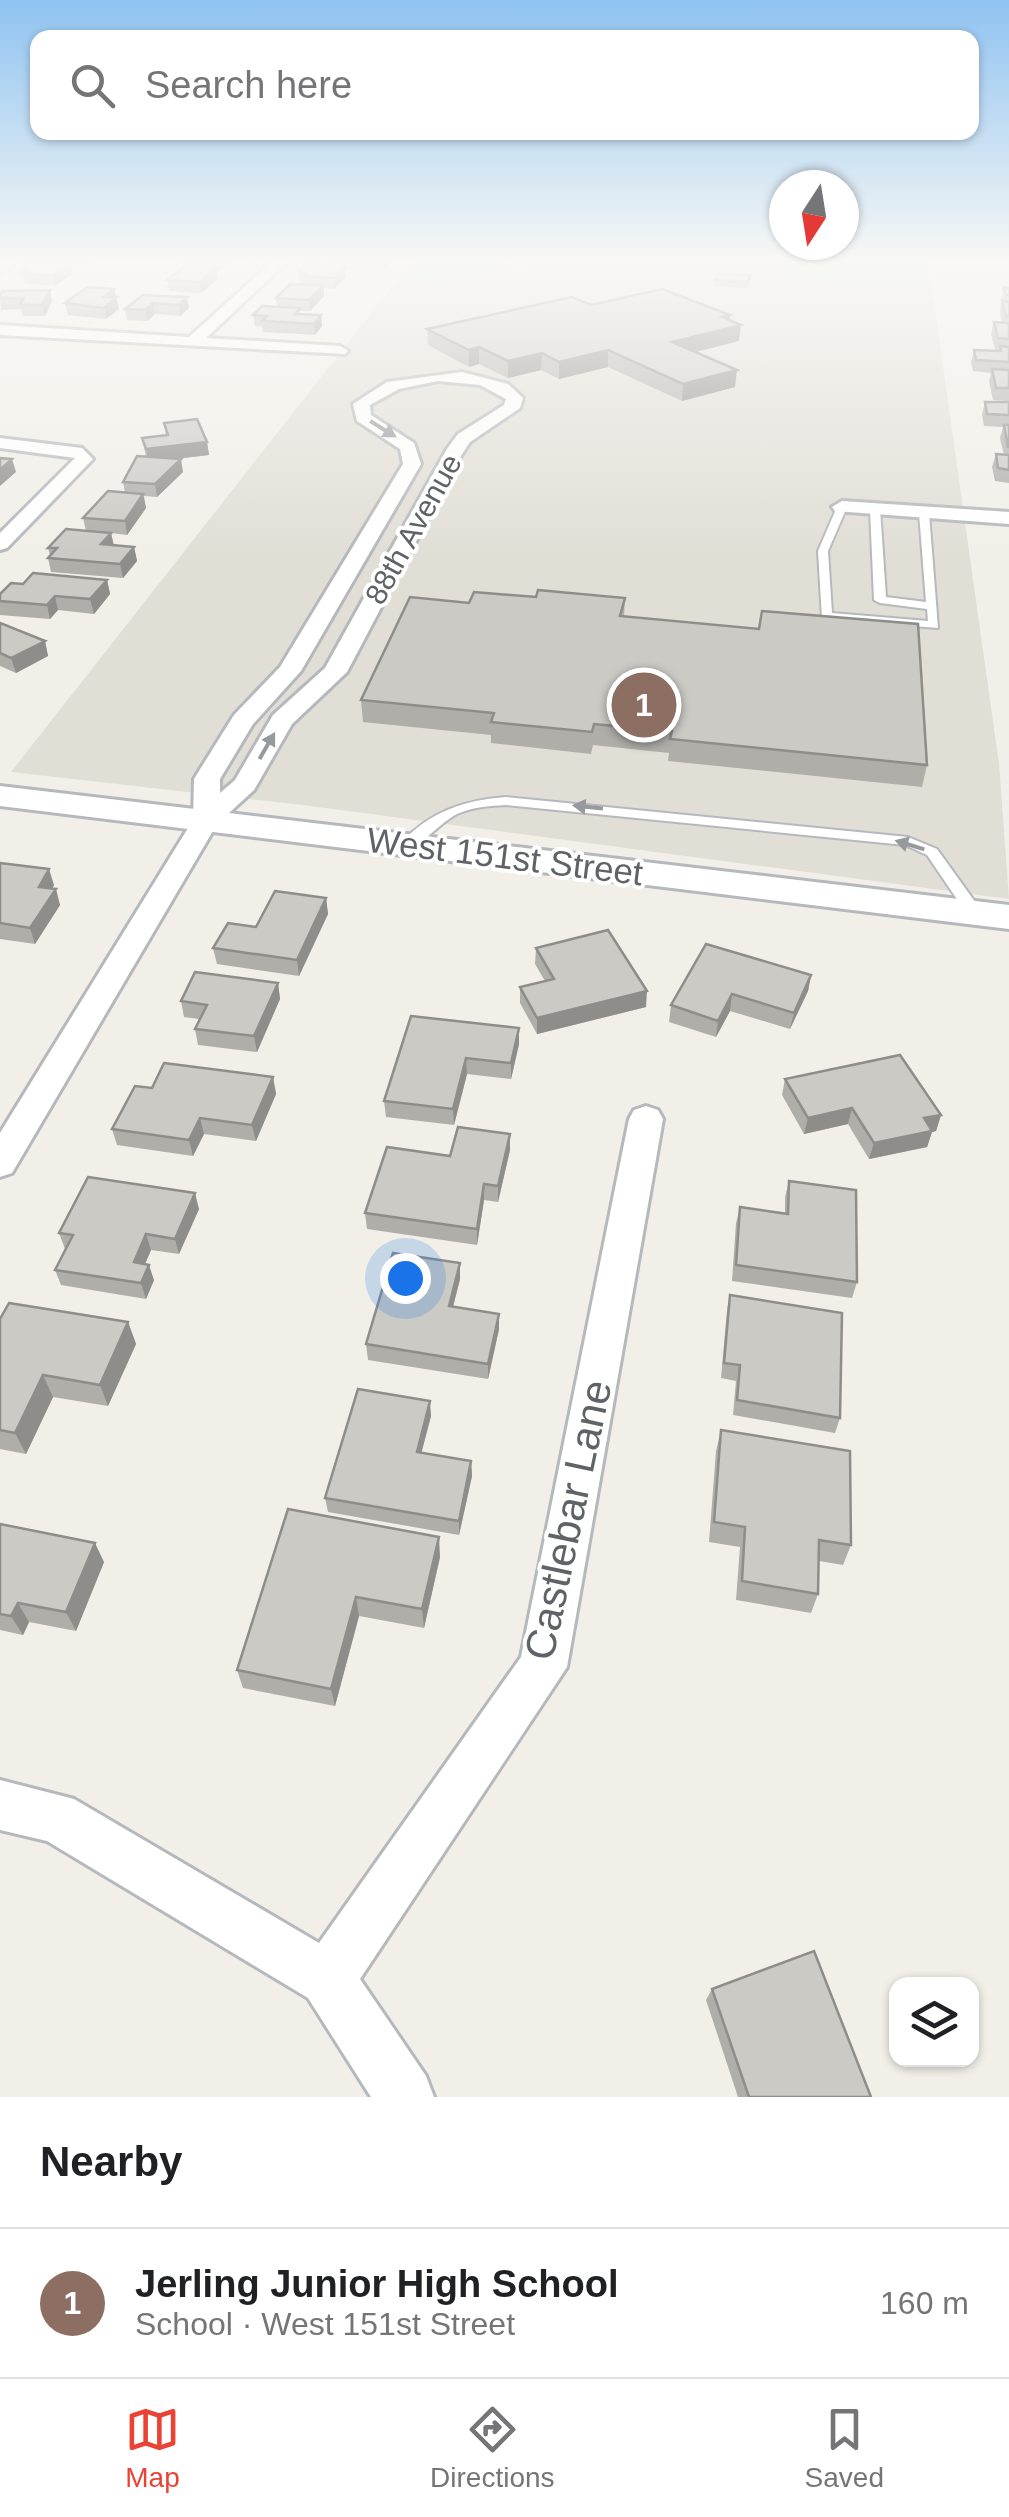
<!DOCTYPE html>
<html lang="en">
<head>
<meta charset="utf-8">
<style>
  :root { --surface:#fff; --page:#f2f2f2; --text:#202124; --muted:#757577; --line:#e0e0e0; --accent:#ea4335 }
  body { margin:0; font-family:Arial,sans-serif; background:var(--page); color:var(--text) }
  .controls { position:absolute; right:30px; bottom:30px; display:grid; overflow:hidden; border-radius:20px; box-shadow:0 2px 8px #0004 }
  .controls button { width:90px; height:90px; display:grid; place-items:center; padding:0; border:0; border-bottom:2px solid var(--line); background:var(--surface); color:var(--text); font:50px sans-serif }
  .compass { position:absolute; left:769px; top:170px; width:90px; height:90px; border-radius:50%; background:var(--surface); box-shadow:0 2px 8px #0004; rotate:192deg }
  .you { position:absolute; left:405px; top:1278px; width:35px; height:35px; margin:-25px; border:8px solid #fff; border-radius:50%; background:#1a73e8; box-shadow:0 0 0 15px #1a73e833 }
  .badge { display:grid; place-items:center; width:65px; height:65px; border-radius:50%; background:var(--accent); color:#fff; font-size:32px; font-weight:700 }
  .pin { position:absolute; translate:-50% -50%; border:5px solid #fff; box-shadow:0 2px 10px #0006 }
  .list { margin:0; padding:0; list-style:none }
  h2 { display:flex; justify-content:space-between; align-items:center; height:130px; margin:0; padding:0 40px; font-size:42px }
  h2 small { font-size:32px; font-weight:400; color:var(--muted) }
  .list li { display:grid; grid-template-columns:65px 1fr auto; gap:30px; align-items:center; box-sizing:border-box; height:150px; padding:0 40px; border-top:2px solid var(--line) }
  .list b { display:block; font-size:38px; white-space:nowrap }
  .list p { margin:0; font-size:32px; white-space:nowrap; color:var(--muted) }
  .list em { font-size:32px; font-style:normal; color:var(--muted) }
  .icon { flex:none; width:55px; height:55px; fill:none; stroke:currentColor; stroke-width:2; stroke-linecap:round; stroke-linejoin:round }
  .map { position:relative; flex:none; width:1009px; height:2097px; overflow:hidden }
  .search { position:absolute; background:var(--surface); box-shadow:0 2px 8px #0004; left:30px; right:30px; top:30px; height:110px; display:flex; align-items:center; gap:25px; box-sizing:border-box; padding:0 35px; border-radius:20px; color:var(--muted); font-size:38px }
  .sheet { height:280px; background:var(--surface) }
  nav { display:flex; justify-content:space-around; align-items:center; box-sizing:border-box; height:140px; border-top:2px solid var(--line); background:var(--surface); font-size:28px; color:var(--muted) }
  nav a { display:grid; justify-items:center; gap:5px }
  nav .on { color:var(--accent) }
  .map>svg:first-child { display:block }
  .education { fill:#e1ded6 }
  .green { fill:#c5e8c5 }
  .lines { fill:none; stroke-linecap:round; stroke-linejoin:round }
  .service-casing { stroke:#b5b8bc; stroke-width:4 }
  .minor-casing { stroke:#b5b8bc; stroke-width:6 }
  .tertiary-casing { stroke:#b5b8bc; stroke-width:6 }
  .service { fill:#fff; fill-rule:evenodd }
  .minor { fill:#fff; fill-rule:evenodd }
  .tertiary { fill:#fff; fill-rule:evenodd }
  .wall { fill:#afaea9 }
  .shaded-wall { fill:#8f8d8a }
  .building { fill:#cccac5; stroke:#8f8d8a; stroke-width:2.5 }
  .oneway { fill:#979a9d }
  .labels { text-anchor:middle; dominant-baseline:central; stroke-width:8; stroke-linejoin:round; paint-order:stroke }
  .far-street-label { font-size:30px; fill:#5f6368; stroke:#fff }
  .street-label { font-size:35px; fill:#5f6368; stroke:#fff }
  .near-street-label { font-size:42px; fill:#5f6368; stroke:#fff }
</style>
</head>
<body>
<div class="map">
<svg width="1009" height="2097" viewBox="0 0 1009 2097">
  <rect width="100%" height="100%" fill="#f1efe8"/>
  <polygon class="education" points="545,262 776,262 775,279 932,288 999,764 1009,899 303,805 11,772 399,278 437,284"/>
  <g class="green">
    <polygon points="412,262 545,262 437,284 399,278"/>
    <polygon points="776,262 929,262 932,288 775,279"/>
  </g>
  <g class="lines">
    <g class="service-casing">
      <g id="service">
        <polygon points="842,504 847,507 828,551 832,613 928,621 927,609 880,603 874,600 870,509 875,506 880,509 886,597 926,602 919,513 924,510 929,513 938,628 822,619 818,551 837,507"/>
        <path d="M506 797 908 837 937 849 983 913 981 917H969L927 855 905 845 506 805C489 806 473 807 457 814 439 823 421 849 402 847L400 844C429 812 464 800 506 797Z"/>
      </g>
    </g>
    <g class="minor-casing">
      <g id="minor">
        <polygon points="17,262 0,273 1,262"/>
        <polygon points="272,262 287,262 206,338 340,346 348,351 345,354 0,335 0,325 189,337"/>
        <path d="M462 372 508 384 523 398 520 408 470 442 462 454 347 672 292 724 254 790 217 824 12 1173 0 1177V1133L193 820 194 779 234 715 280 667 403 464 400 449 357 421 353 404 387 382ZM438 381 480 385 506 399 504 405 458 434 447 449 325 668 273 715 235 780 220 793V779L253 724 301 671 421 464 414 443 371 415 370 405 399 389Z"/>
        <polygon points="0,438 82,448 93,459 7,548 0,550 0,533 75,458 0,448"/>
        <polygon points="842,501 1009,512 1009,524 835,511 832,507"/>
        <polygon points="646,1106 658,1110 663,1119 567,1667 360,1979 426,2076 434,2097 371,2097 308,1998 47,1841 0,1830 0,1780 74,1799 319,1943 521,1657 629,1119 634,1110"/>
      </g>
    </g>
    <g class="tertiary-casing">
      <polygon id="tertiary" points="0,786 1009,905 1009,929 0,806"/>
    </g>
    <use href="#service" class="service"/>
    <use href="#minor" class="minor"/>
    <use href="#tertiary" class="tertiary"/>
  </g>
  <g class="wall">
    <polygon points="30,262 93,262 84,268 71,267 72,274 55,286 25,284 21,268"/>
    <polygon points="182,262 234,262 216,272 217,279 201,293 169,291 167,280 183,268"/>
    <polygon points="327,262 388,262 388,265 382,272 345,270 346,277 334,289 324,288 324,296 310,311 300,311 300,314 321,315 322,326 315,335 263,332 262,327 255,326 253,315 277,307 276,298 302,284 302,282 299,282 298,271 327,265"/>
    <polygon points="715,280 750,281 748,288 714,286"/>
    <polygon points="1003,287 1009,288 1009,401 993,400 989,381 991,373 973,371 971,362 974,350 999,351 999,350 995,350 991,334 994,322 1002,323 1000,313"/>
    <polygon points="114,289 119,309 106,319 68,315 65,303"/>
    <polygon points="50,290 52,301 45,316 23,316 21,309 1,310 0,295"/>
    <polygon points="143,295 189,308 180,316 155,314 147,321 127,320 125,309"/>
    <polygon points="591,305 729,320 739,341 696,352 735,387 682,401 608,367 559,379 541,370 508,378 479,364 469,367 428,345 427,329"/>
    <polygon points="985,402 1009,402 1009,483 995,481 992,467 996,454 1004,455 1000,438 1003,427 984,426 982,415"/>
    <polygon points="164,423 207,442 209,455 174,459 183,472 157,497 144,496 146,508 127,535 111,533 114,546 134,547 137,561 123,578 51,572 48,558 50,555 48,548 86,531 83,518 125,493 123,482 146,457 142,438 166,436"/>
    <polygon points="107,580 110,594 94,614 58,610 50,619 0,615 0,594 23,584"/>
    <polygon points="536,597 625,598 624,617 927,765 922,787 668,761 669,753 593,745 591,754 491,743 491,735 363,722 361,700 469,603"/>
    <polygon points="0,623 45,641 48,656 16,673 0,666"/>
    <polygon points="0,863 54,885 52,889 60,905 35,944 0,939"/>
    <polygon points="326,898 328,914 299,976 217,964 213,948 256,927"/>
    <polygon points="536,948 646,1007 537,1034 520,1003 520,987 545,981 535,964"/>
    <polygon points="811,975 808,991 790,1029 730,1011 716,1037 669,1022 671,1005"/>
    <polygon points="278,983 280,999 257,1052 198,1045 195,1029 199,1019 184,1017 181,1001"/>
    <polygon points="519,1028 519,1044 511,1079 467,1074 454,1125 386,1117 384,1101"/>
    <polygon points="273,1077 276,1094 256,1141 204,1134 193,1156 117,1145 112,1129 152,1088"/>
    <polygon points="785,1079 941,1115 936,1131 932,1132 927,1147 869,1159 848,1124 804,1134 782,1095"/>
    <polygon points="510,1150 498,1202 484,1200 477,1245 367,1229 365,1213 450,1156"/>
    <polygon points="789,1181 857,1282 852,1298 732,1281 736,1223 740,1207 785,1213 785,1197"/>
    <polygon points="199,1209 179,1254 151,1250 145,1264 154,1280 146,1299 61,1285 55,1270 65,1249 59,1233"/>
    <polygon points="460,1263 460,1279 453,1307 499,1329 488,1379 368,1360 366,1344"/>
    <polygon points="730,1295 840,1418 835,1433 733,1415 736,1381 721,1378 727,1310"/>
    <polygon points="0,1319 128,1322 136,1344 108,1406 53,1397 26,1454 0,1449"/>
    <polygon points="431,1416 421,1453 471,1461 472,1476 459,1535 328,1512 325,1498"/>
    <polygon points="721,1430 851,1545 843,1565 819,1561 818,1594 811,1613 736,1600 740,1547 709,1542 716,1451"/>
    <polygon points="288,1509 440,1557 424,1628 359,1616 335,1706 243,1688 237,1670"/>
    <polygon points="0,1524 104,1562 76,1631 29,1622 23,1635 0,1630"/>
    <polygon points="712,1989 871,2097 738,2097 706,2000"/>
  </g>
  <g class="shaded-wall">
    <polygon points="212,262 234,262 216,272 217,279 201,293 200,282 213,270"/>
    <polygon points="382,262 388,262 388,265 382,272"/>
    <polygon points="70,263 72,274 55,286 53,275"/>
    <polygon points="345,266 346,277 334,289 334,278"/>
    <polygon points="323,285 324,296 310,311 309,300"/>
    <polygon points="114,289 119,309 106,319 104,297"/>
    <polygon points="50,290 52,301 45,316 42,305"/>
    <polygon points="187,297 189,308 180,316 179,305"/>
    <polygon points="153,303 155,314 147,321 145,310"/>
    <polygon points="321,315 322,326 315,335 314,324"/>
    <polygon points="730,315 729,328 741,325 739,341 670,358 672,342 722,317"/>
    <polygon points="479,347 479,364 469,367 469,350"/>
    <polygon points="608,350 608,367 559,379 559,362"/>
    <polygon points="542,353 541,370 508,378 508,361"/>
    <polygon points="737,370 735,387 682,401 683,384"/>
    <polygon points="207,442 209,455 148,462 146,449"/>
    <polygon points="12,459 16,472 0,486 0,470"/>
    <polygon points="181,459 183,472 157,497 155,484"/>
    <polygon points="143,494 146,508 127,535 125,521"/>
    <polygon points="111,533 114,547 101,544"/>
    <polygon points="134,547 137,561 123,578 120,564"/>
    <polygon points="107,580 110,594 94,614 90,599"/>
    <polygon points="55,596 58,610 50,619 47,605"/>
    <polygon points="45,641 48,656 16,673 11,658"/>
    <polygon points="49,869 54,885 44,903 39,887"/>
    <polygon points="56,889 60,905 35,944 30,928"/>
    <polygon points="326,898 328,914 299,976 297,960"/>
    <polygon points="811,975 808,991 790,1029 794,1013"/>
    <polygon points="278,983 280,999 257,1052 254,1036"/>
    <polygon points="647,991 646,1007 537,1034 537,1018"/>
    <polygon points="732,994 730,1011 716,1037 718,1021"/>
    <polygon points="519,1028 519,1044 511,1079 511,1063"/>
    <polygon points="466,1058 467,1074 454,1125 453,1109"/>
    <polygon points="273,1077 276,1094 256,1141 252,1125"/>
    <polygon points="852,1108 848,1124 804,1134 808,1118"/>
    <polygon points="941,1115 936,1131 932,1132 927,1147 869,1159 874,1143 924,1118"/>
    <polygon points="200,1118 204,1134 193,1156 189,1140"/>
    <polygon points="510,1134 510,1150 498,1202 498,1186"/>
    <polygon points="484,1184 484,1200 477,1245 477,1229"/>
    <polygon points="195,1193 199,1209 179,1254 175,1239"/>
    <polygon points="146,1234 151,1250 139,1278 134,1262"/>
    <polygon points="460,1263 460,1279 449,1322 449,1306"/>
    <polygon points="149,1265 154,1280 146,1299 141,1283"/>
    <polygon points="499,1314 499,1329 488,1379 488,1364"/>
    <polygon points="128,1322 136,1344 108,1406 100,1385"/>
    <polygon points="43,1375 53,1397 26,1454 15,1433"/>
    <polygon points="430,1401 431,1416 418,1466 417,1452"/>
    <polygon points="471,1461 472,1476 459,1535 459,1521"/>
    <polygon points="439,1537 440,1557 424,1628 422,1609"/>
    <polygon points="95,1543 104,1562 76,1631 66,1612"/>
    <polygon points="356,1597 359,1616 335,1706 331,1689"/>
    <polygon points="18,1603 29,1622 23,1635 11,1616"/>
  </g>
  <g class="building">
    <polygon points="30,262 56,262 70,263 53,275 22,273 29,269 21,268"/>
    <polygon points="305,264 345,266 334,278 301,276 306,272 298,271"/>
    <polygon points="184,267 215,268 200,282 167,280"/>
    <polygon points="718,273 751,275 748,282 715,280"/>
    <polygon points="290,284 323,285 309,300 276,298"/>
    <polygon points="87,287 114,289 104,297 117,297 104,308 65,303"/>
    <polygon points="1003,287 1009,288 1009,296 1006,295"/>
    <polygon points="662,289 730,315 722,317 741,325 672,342 737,370 683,384 608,350 559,362 542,353 508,361 479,347 469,350 427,329 572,297 591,305"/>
    <polygon points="50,290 42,305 20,305 24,298 0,298 2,291"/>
    <polygon points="143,295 187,297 179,305 153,303 145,310 125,309"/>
    <polygon points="1002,301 1009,302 1009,316 1006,316"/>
    <polygon points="262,306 300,308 295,314 321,315 314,324 262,321 267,316 253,315"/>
    <polygon points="994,322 1009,323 1009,339 998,338"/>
    <polygon points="1000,346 1009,347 1009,362 976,360 974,350 1001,351"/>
    <polygon points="992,369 1009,370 1009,388 996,388"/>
    <polygon points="985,402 1009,402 1009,415 987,414"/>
    <polygon points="197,419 207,442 146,449 142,438 168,435 164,423"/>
    <polygon points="1004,425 1009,425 1009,447 1008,447"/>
    <polygon points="996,454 1009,455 1009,470 998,468"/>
    <polygon points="137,456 181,459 155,484 123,482"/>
    <polygon points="0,458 12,459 0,470"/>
    <polygon points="108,491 143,494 125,521 83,518"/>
    <polygon points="66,529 111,533 101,544 134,547 120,564 48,558 57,548 48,548"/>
    <polygon points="33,573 107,580 90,599 55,596 47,605 0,601 0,594 11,583 23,584"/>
    <polygon points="538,590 625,598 620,616 759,629 762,611 918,624 927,765 670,739 672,731 594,724 592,732 491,722 494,713 361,700 410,597 469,603 474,592 536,597"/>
    <polygon points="0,623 45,641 11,658 0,653"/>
    <polygon points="0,863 49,869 39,887 56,889 30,928 0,923"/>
    <polygon points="275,891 326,898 297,960 213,948 228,923 256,927"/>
    <polygon points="608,930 647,991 537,1018 520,987 554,979 536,948"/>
    <polygon points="706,944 811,975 794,1013 732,994 718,1021 671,1005"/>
    <polygon points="195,972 278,983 254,1036 195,1029 207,1005 181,1001"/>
    <polygon points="411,1016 519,1028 511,1063 466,1058 453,1109 384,1101"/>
    <polygon points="900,1055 941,1115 924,1118 932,1131 874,1143 852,1108 808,1118 785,1079"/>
    <polygon points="164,1063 273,1077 252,1125 200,1118 189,1140 112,1129 135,1086 152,1088"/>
    <polygon points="458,1127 510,1134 498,1186 484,1184 477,1229 365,1213 387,1147 450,1156"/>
    <polygon points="88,1177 195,1193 175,1239 146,1234 134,1262 149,1265 141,1283 55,1270 73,1235 59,1233"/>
    <polygon points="789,1181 856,1190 857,1282 736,1265 740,1207 788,1214"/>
    <polygon points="393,1253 460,1263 449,1306 499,1314 488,1364 366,1344"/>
    <polygon points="730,1295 842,1313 840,1418 737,1400 740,1365 724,1363"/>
    <polygon points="9,1303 128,1322 100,1385 43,1375 15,1433 0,1430 0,1319"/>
    <polygon points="358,1389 430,1401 417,1452 471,1461 459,1521 325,1498"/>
    <polygon points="721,1430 850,1451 851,1545 819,1540 818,1594 742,1581 745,1527 714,1522"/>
    <polygon points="288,1509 439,1537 422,1609 356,1597 331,1689 237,1670"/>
    <polygon points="0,1524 95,1543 66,1612 18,1603 11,1616 0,1614"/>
    <polygon points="814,1951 871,2097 749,2097 712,1989"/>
  </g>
  <defs><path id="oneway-solid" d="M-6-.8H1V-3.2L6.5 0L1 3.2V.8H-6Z" transform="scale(2.5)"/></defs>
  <g class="oneway">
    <use href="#oneway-solid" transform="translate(383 429) rotate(32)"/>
    <use href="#oneway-solid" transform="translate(267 746) rotate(-60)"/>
    <use href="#oneway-solid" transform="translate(588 807) rotate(-174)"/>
    <use href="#oneway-solid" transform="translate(910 845) rotate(-163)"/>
  </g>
  <linearGradient id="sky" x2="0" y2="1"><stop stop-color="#8fc3f1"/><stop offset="0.47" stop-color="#f9f8f5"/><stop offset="1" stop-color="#f9f8f5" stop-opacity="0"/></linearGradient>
  <rect width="1009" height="556" fill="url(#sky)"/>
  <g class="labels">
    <g class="far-street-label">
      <text transform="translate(413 529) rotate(-61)">88th Avenue</text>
    </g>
    <g class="street-label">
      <text transform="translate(505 856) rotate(7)">West 151st Street</text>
    </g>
    <g class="near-street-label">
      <text transform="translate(568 1520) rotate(-78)">Castlebar Lane</text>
    </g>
  </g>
</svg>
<div class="controls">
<button><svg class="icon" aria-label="layers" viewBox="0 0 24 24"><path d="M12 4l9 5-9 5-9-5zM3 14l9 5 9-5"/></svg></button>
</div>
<svg class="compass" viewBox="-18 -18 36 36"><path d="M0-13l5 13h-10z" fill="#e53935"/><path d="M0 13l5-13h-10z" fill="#757577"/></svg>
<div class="you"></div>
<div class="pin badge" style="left:644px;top:705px;background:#8d6e63">1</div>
<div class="search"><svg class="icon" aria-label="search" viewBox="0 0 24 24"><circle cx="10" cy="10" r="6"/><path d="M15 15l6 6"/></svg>Search here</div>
</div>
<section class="sheet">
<h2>Nearby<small></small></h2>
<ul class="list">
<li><span class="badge" style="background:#8d6e63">1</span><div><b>Jerling Junior High School</b><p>School · West 151st Street</p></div><em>160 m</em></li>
</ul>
</section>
<nav>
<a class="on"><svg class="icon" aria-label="map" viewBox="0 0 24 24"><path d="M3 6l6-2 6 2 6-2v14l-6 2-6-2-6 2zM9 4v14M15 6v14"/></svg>Map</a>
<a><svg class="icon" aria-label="directions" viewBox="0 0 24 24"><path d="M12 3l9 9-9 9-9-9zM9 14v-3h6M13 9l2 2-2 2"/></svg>Directions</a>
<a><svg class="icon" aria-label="saved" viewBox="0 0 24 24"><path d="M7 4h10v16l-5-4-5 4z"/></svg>Saved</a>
</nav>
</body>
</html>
